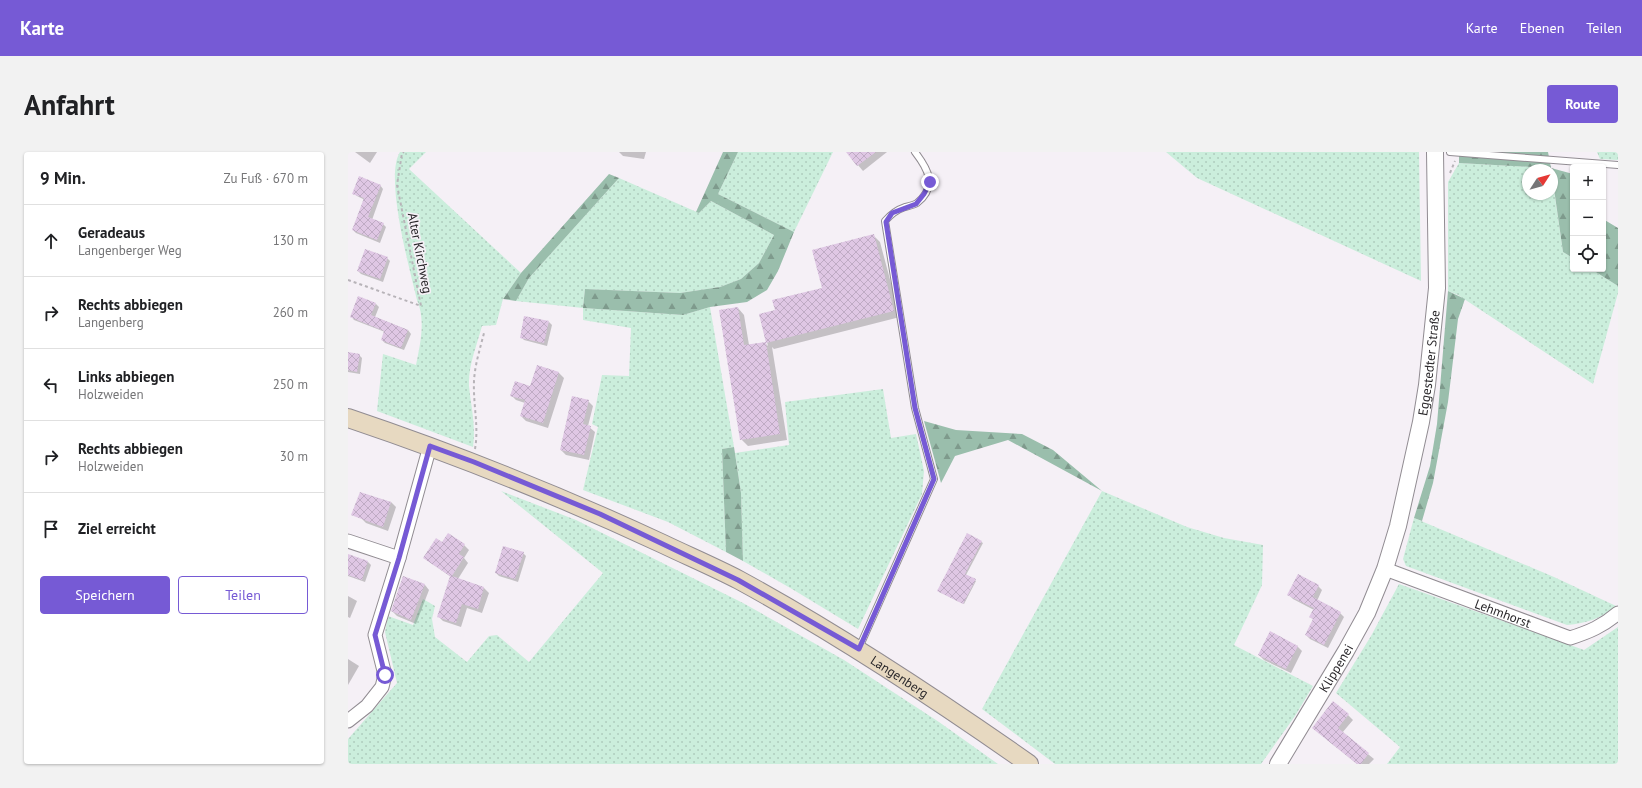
<!DOCTYPE html>
<html lang="de">
<head>
<meta charset="utf-8">
<style>
  :root { --surface:#fff; --page:#f2f2f2; --text:#202124; --muted:#757577; --line:#e0e0e0; --accent:#765ad5 }
  body { margin:0; font-family:"PT Sans",sans-serif; background:var(--page); color:var(--text) }
  .controls { position:absolute; right:12px; top:12px; display:grid; overflow:hidden; border-radius:4px; box-shadow:0 1px 3px #0004 }
  .controls button { width:36px; height:36px; display:grid; place-items:center; padding:0; border:0; border-bottom:1px solid var(--line); background:var(--surface); color:var(--text); font:20px sans-serif }
  .compass { position:absolute; left:1174px; top:12px; width:36px; height:36px; border-radius:50%; background:var(--surface); box-shadow:0 1px 3px #0004; rotate:54deg }
  .stop { position:absolute; width:12px; height:12px; margin:-9px; border:3px solid #765ad5; border-radius:50%; background:#fff }
  .stop.end { background:#765ad5; border-color:#fff; box-shadow:0 1px 4px #0008 }
  .list { margin:0; padding:0; list-style:none }
  h2 { display:flex; justify-content:space-between; align-items:center; height:52px; margin:0; padding:0 16px; font-size:17px }
  h2 small { font-size:13px; font-weight:400; color:var(--muted) }
  .list li { display:grid; grid-template-columns:26px 1fr auto; gap:12px; align-items:center; box-sizing:border-box; height:72px; padding:0 16px; border-top:1px solid var(--line) }
  .list b { display:block; font-size:15px; white-space:nowrap }
  .list p { margin:0; font-size:13px; white-space:nowrap; color:var(--muted) }
  .list em { font-size:13px; font-style:normal; color:var(--muted) }
  .actions { display:flex; gap:8px; padding:12px 16px }
  .actions a { flex:1; padding:9px 0; border:1px solid var(--accent); border-radius:4px; text-align:center; font-size:14px; color:var(--accent) }
  .actions .main { background:var(--accent); color:#fff }
  .icon { flex:none; width:22px; height:22px; fill:none; stroke:currentColor; stroke-width:2; stroke-linecap:round; stroke-linejoin:round }
  .map { position:relative; flex:none; width:1270px; height:612px; overflow:hidden; border-radius:4px }
  header { display:flex; align-items:center; gap:24px; box-sizing:border-box; height:56px; padding:0 20px; background:var(--accent); color:#fff }
  header strong { font-size:19px }
  nav { display:flex; gap:22px; margin-inline-start:auto; font-size:14px }
  .intro { display:flex; align-items:center; justify-content:space-between; box-sizing:border-box; height:96px; padding:0 24px }
  h1 { margin:0; font-size:28px }
  .button { padding:10px 18px; border-radius:4px; background:var(--accent); color:#fff; font-size:14px; font-weight:700 }
  main { display:flex; gap:24px; padding:0 24px }
  aside { flex:1; background:var(--surface); border-radius:4px; box-shadow:0 1px 3px #0004 }
  .map>svg:first-child { display:block }
  .grass { fill:url(#grass-dots) }
  .forest { fill:url(#forest-firs) }
  .shadow { fill:#0003 }
  .building { fill:url(#building-cross-hatch) }
  .lines { fill:none; stroke-linecap:round; stroke-linejoin:round }
  .service-casing { stroke:#918c92; stroke-width:8 }
  .minor-casing { stroke:#918c92; stroke-width:15 }
  .tertiary-casing { stroke:#918c92; stroke-width:18 }
  .secondary-casing { stroke:#918c92; stroke-width:20 }
  .path { stroke:#b7b3b8; stroke-width:2; stroke-dasharray:3 3; stroke-linecap:butt }
  .service { stroke:#fff; stroke-width:6 }
  .minor { stroke:#fff; stroke-width:13 }
  .tertiary { stroke:#fff; stroke-width:16 }
  .secondary { stroke:#e7d9c1; stroke-width:18 }
  .route { stroke:#765ad5; stroke-width:5 }
  .labels { text-anchor:middle; dominant-baseline:central; stroke-width:3.5; stroke-linejoin:round; paint-order:stroke }
  .street-label { font-size:13px; fill:#29272a; stroke:#f5f0f6 }
</style>
</head>
<body>
<header>
<strong>Karte</strong>
<nav><a>Karte</a><a>Ebenen</a><a>Teilen</a></nav>
</header>
<div class="intro"><h1>Anfahrt</h1><a class="button">Route</a></div>
<main>
<aside>
<h2>9 Min.<small>Zu Fuß · 670 m</small></h2>
<ul class="list">
<li><svg class="icon" aria-label="ahead" viewBox="0 0 24 24"><path d="M12 20V5M6 11l6-6 6 6"/></svg><div><b>Geradeaus</b><p>Langenberger Weg</p></div><em>130 m</em></li>
<li><svg class="icon" aria-label="right" viewBox="0 0 24 24"><path d="M7 20v-9h11M14 6l5 5-5 5"/></svg><div><b>Rechts abbiegen</b><p>Langenberg</p></div><em>260 m</em></li>
<li><svg class="icon" aria-label="left" viewBox="0 0 24 24"><path d="M17 20v-9H6M10 6l-5 5 5 5"/></svg><div><b>Links abbiegen</b><p>Holzweiden</p></div><em>250 m</em></li>
<li><svg class="icon" aria-label="right" viewBox="0 0 24 24"><path d="M7 20v-9h11M14 6l5 5-5 5"/></svg><div><b>Rechts abbiegen</b><p>Holzweiden</p></div><em>30 m</em></li>
<li><svg class="icon" aria-label="arrive" viewBox="0 0 24 24"><path d="M6 21V4h12l-3 4 3 4H6"/></svg><div><b>Ziel erreicht</b></div></li>
</ul>
<div class="actions"><a class="main">Speichern</a><a>Teilen</a></div>
</aside>
<div class="map">
<svg width="1270" height="612" viewBox="0 0 1270 612">
  <defs>
    <pattern id="grass-dots" width="8" height="8" patternUnits="userSpaceOnUse"><rect width="8" height="8" fill="#cbeedc"/><path d="M2 2h.1M6 6h.1" fill="none" stroke="#aeccbd" stroke-width="1.8" stroke-linecap="round"/></pattern>
    <pattern id="forest-firs" width="22" height="20" patternUnits="userSpaceOnUse"><rect width="22" height="20" fill="#9abeac"/><path d="M5 1l3.5 6h-7zM16 11l3.5 6h-7z" fill="#7e9a8c"/></pattern>
    <pattern id="building-cross-hatch" width="8" height="8" patternUnits="userSpaceOnUse"><rect width="8" height="8" fill="#dfc7e4"/><path d="M0 0l8 8M0 8l8-8" fill="none" stroke="#bfabc4"/></pattern>
  </defs>
  <rect width="100%" height="100%" fill="#f5f0f6"/>
  <g class="grass">
    <path d="M52 0H78L61 17 173 121 155 147 148 173 134 174C129 193 120 214 121 234 123 255 128 273 125 295L29 259 35 202 68 213C72 193 78 168 69 148 62 118 36 25 52 0Z"/>
    <polygon points="390,0 485,0 446,80 370,42"/>
    <polygon points="818,0 1071,0 1073,129 849,26"/>
    <polygon points="1249,0 1270,0 1270,8 1252,7"/>
    <polygon points="1111,11 1203,16 1203,18 1180,18 1180,42 1204,42 1204,25 1215,100 1225,106 1225,117 1243,117 1270,134 1270,141 1245,232 1110,143 1100,139 1100,30"/>
    <polygon points="271,26 351,61 363,49 426,83 411,111 393,127 372,135 332,141 237,137 235,156 335,163 362,155 386,295 374,297 378,400 320,370 235,338 250,275 244,272 254,223 281,224 283,176 235,168 235,156 168,149 181,126"/>
    <polygon points="535,237 543,286 568,282 576,319 574,342 510,477 444,437 395,409 393,341 387,301 441,293 437,250"/>
    <polygon points="153,339 228,368 395,451 496,508 591,570 650,612 0,612 0,587 49,531 37,480 40,464 65,473 75,447 87,454 84,467 87,485 119,510 141,484 149,483 181,510 255,421"/>
    <polygon points="754,339 839,375 876,386 915,393 914,433 886,493 965,534 947,564 913,612 707,612 634,557"/>
    <path d="M1066 366 1206 425 1268 454C1252 467 1239 471 1219 473L1058 414 1055 407Z"/>
    <polygon points="1051,432 1236,498 1270,475 1270,612 1039,612 1052,595 988,541 1023,484"/>
  </g>
  <g class="forest">
    <polygon points="375,0 390,0 370,42 446,80 430,119 419,138 399,150 362,155 335,163 235,156 237,137 332,141 372,135 393,127 411,111 426,83 363,49 351,61 348,60"/>
    <polygon points="1111,0 1200,0 1203,16 1225,22 1225,106 1215,100 1203,16 1111,11"/>
    <polygon points="261,22 271,26 181,126 168,149 155,147 173,121"/>
    <polygon points="1255,67 1270,76 1270,134 1243,117 1255,117"/>
    <polygon points="1100,139 1117,147 1110,167 1100,250 1085,331 1074,369 1066,366 1082,314 1089,272"/>
    <polygon points="576,269 608,278 674,282 705,298 754,339 660,288 607,304 593,331"/>
    <polygon points="386,295 393,341 395,409 378,400 374,297"/>
  </g>
  <g class="shadow">
    <polygon points="7,0 29,0 22,11"/>
    <polygon points="271,0 298,0 296,7 275,4"/>
    <polygon points="499,0 539,0 515,19"/>
    <polygon points="32,33 35,37 24,68 35,72 38,75 32,91 8,81 5,78 17,48 9,44 5,41"/>
    <polygon points="525,83 532,90 552,165 426,197 424,195 439,288 400,294 393,287 390,156 396,163 401,193 417,191 420,194 412,163 428,159 475,136"/>
    <polygon points="39,106 42,109 35,130 13,122 10,119"/>
    <polygon points="28,152 31,155 27,165 60,178 63,182 56,198 37,191 34,188 37,180 6,168 3,164"/>
    <polygon points="201,170 204,173 199,194 176,188 173,185"/>
    <polygon points="0,201 11,203 14,206 12,222 0,220"/>
    <polygon points="190,214 211,221 216,226 200,276 178,269 173,264 177,251 168,248 163,243 183,235"/>
    <polygon points="240,249 245,254 240,274 247,280 241,308 218,303 213,298"/>
    <polygon points="12,341 43,350 48,355 40,379 18,371 13,366"/>
    <polygon points="633,390 635,391 618,423 628,429 616,452 592,440"/>
    <polygon points="94,391 116,393 121,398 116,406 120,411 110,427 136,436 141,441 134,461 119,456 113,475 95,469 90,464 103,425 76,406"/>
    <polygon points="175,401 178,404 170,430 151,424 148,421"/>
    <polygon points="0,403 20,410 23,413 17,430 0,424"/>
    <polygon points="56,425 77,433 81,438 68,472 49,464 44,459"/>
    <polygon points="970,434 974,438 969,449 992,461 996,465 980,496 962,487 958,483 966,468 962,465 966,458 945,447 941,443"/>
    <polygon points="0,444 9,449 2,466 0,465"/>
    <polygon points="949,494 954,499 943,521 916,508 911,503"/>
    <polygon points="0,507 11,514 0,533"/>
    <polygon points="1000,563 1005,568 994,581 1026,607 1021,612 1009,612 965,576"/>
  </g>
  <g class="building">
    <polygon points="498,0 528,0 509,14"/>
    <polygon points="11,24 33,33 20,65 36,71 29,88 4,78 16,46 4,42"/>
    <polygon points="526,82 546,159 418,191 411,162 427,158 424,148 474,136 464,98"/>
    <polygon points="17,97 40,105 32,127 9,119"/>
    <polygon points="10,144 28,151 23,163 60,178 53,196 33,188 36,179 2,165"/>
    <polygon points="390,155 396,193 418,190 432,282 392,288 371,158"/>
    <polygon points="176,164 201,169 196,191 172,186"/>
    <polygon points="0,200 12,202 9,220 0,218"/>
    <polygon points="189,213 211,220 195,271 172,264 177,248 162,244 167,229 182,234"/>
    <polygon points="224,244 241,248 235,272 243,274 236,303 212,298"/>
    <polygon points="12,340 43,350 35,375 3,363"/>
    <polygon points="100,381 117,392 111,402 116,405 104,424 136,435 130,457 114,452 108,471 89,465 102,424 75,406 88,386 94,390"/>
    <polygon points="619,381 634,389 617,422 628,427 615,452 589,439"/>
    <polygon points="155,394 176,400 167,427 147,421"/>
    <polygon points="0,402 20,409 14,428 0,423"/>
    <polygon points="950,422 971,433 965,445 993,460 976,493 957,483 965,467 961,465 966,456 939,443"/>
    <polygon points="55,424 77,432 63,468 43,459"/>
    <polygon points="922,479 950,494 938,517 910,503"/>
    <polygon points="985,549 1001,562 990,576 1021,601 1013,612 1009,612 964,576"/>
  </g>
  <g class="lines">
    <g class="service-casing">
      <g id="service">
        <polyline points="1102,0 1270,13"/>
        <path d="M511 496 586 327 567 256 537 69C543 62 548 58 557 55 561 54 566 53 569 51 590 34 580 17 567 0"/>
      </g>
    </g>
    <g class="minor-casing">
      <g id="minor">
        <polyline points="0,389 51,406"/>
        <path id="s1" d="M1037 417 1222 486C1241 480 1255 474 1270 461"/>
        <polyline points="0,569 19,554 34,535 37,523 27,483 51,406 82,294"/>
      </g>
    </g>
    <g class="tertiary-casing">
      <g id="tertiary">
        <path id="s2" d="M930 612 998 499 1019 461 1037 417 1050 374 1073 270 1079 233 1089 136 1087 0"/>
      </g>
    </g>
    <g class="secondary-casing">
      <g id="secondary">
        <path id="s3" d="M0 266C107 302 212 344 315 392 340 404 366 415 391 428 492 483 587 546 681 612"/>
      </g>
    </g>
    <g class="path">
      <polyline points="1102,21 1107,9"/>
      <polyline points="0,128 73,154 49,33 54,1 56,0"/>
      <path d="M127 297C131 274 125 253 126 229 127 212 132 197 136 181"/>
    </g>
    <use href="#service" class="service"/>
    <use href="#minor" class="minor"/>
    <use href="#tertiary" class="tertiary"/>
    <use href="#secondary" class="secondary"/>
  </g>
  <g class="lines">
    <polyline class="route" points="37,523 27,483 51,406 82,294 126,310 252,362 390,428 511,497 586,327 567,256 538,70 544,61 568,52 576,42 582,30"/>
  </g>
  <g class="labels">
    <g class="street-label">
      <text transform="translate(72 101) rotate(79)">Alter Kirchweg</text>
      <text stroke="none"><textPath href="#s2" startOffset="434">Eggestedter Straße</textPath></text>
      <text stroke="none"><textPath href="#s1" startOffset="126">Lehmhorst</textPath></text>
      <text stroke="none"><textPath href="#s2" startOffset="112">Klippenei</textPath></text>
      <text stroke="none"><textPath href="#s3" startOffset="611">Langenberg</textPath></text>
    </g>
  </g>
</svg>
<div class="controls">
<button>+</button>
<button>−</button>
<button><svg class="icon" aria-label="locate" viewBox="0 0 24 24"><circle cx="12" cy="12" r="6"/><path d="M12 2v4M12 18v4M2 12h4M18 12h4"/></svg></button>
</div>
<svg class="compass" viewBox="-18 -18 36 36"><path d="M0-13l5 13h-10z" fill="#e53935"/><path d="M0 13l5-13h-10z" fill="#757577"/></svg>
<div class="stop" style="left:37px;top:523px"></div>
<div class="stop end" style="left:582px;top:30px"></div>
</div>
</main>
</body>
</html>
